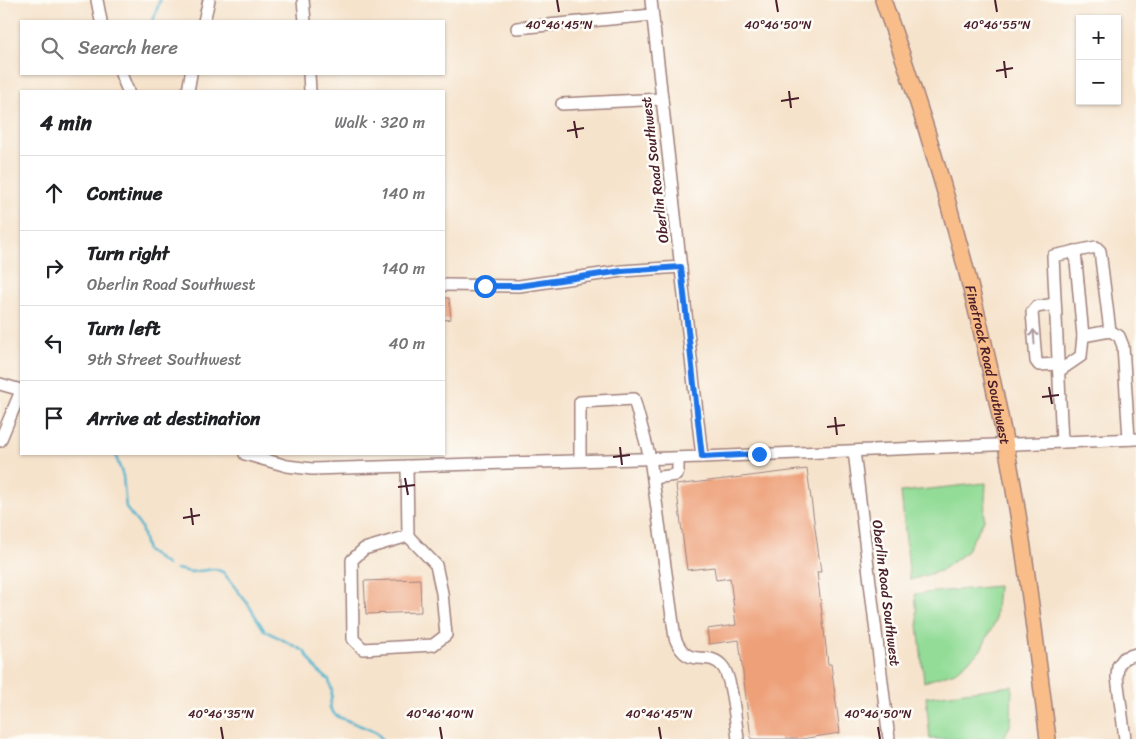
<!DOCTYPE html>
<html lang="en">
<head>
<meta charset="utf-8">
<style>
  :root { --surface:#fff; --page:#f2f2f2; --text:#202124; --muted:#757577; --line:#e0e0e0 }
  body { margin:0; font-family:Sriracha,sans-serif; background:var(--page); color:var(--text) }
  .controls { position:absolute; right:15px; top:15px; display:grid; overflow:hidden; border-radius:0px; box-shadow:0 1px 4px #0004 }
  .controls button { width:45px; height:45px; display:grid; place-items:center; padding:0; border:0; border-bottom:1px solid var(--line); background:var(--surface); color:var(--text); font:25px sans-serif }
  .stop { position:absolute; width:15px; height:15px; margin:-11px; border:4px solid #1a73e8; border-radius:50%; background:#fff }
  .stop.end { background:#1a73e8; border-color:#fff; box-shadow:0 1px 5px #0008 }
  .list { margin:0; padding:0; list-style:none }
  h2 { display:flex; justify-content:space-between; align-items:center; height:65px; margin:0; padding:0 20px; font-size:21px }
  h2 small { font-size:16px; font-weight:400; color:var(--muted) }
  .list li { display:grid; grid-template-columns:32px 1fr auto; gap:15px; align-items:center; box-sizing:border-box; height:75px; padding:0 20px; border-top:1px solid var(--line) }
  .list b { display:block; font-size:19px; white-space:nowrap }
  .list p { margin:0; font-size:16px; white-space:nowrap; color:var(--muted) }
  .list em { font-size:16px; font-style:normal; color:var(--muted) }
  .icon { flex:none; width:28px; height:28px; fill:none; stroke:currentColor; stroke-width:2; stroke-linecap:round; stroke-linejoin:round }
  .map { position:relative; flex:none; width:1136px; height:739px; overflow:hidden }
  .search { position:absolute; background:var(--surface); box-shadow:0 1px 4px #0004; left:20px; top:20px; width:425px; height:55px; display:flex; align-items:center; gap:12px; box-sizing:border-box; padding:0 18px; border-radius:0px; color:var(--muted); font-size:19px }
  .panel { position:absolute; background:var(--surface); box-shadow:0 1px 4px #0004; left:20px; top:90px; width:425px; height:365px; border-radius:0px }
  .map>svg:first-child { display:block }
  .green { fill:#93dc97; stroke:#6e7e61 }
  .lines { fill:none; stroke-linecap:round; stroke-linejoin:round }
  .stream { stroke:#4fb4ce; stroke-width:2.5 }
  .building { fill:#eea079 }
  .minor-casing { stroke:#a0817c; stroke-width:14 }
  .major-casing { stroke:#a0817c; stroke-width:18 }
  .minor { stroke:#fff; stroke-width:11 }
  .major { stroke:#f8bd89; stroke-width:15 }
  .oneway { stroke:#ae9aa0 }
  .route { stroke:#1a73e8; stroke-width:6 }
  .ticks { fill:none; stroke:#4a1f2b; stroke-width:2 }
  .labels { text-anchor:middle; dominant-baseline:central; stroke-width:5; stroke-linejoin:round; paint-order:stroke }
  .street-label { font-size:14px; fill:#4a1f2b; stroke:#fdfcf7 }
  .ticks-label { font-size:12px; text-anchor:middle; fill:#4a1f2b; stroke:#fdfcf7; stroke-width:5; stroke-linejoin:round; paint-order:stroke }
</style>
</head>
<body>
<div class="map">
<svg width="1136" height="739" viewBox="0 0 1136 739">
  <rect width="100%" height="100%" fill="#fdfcf7"/>
  <filter id="ink" filterUnits="userSpaceOnUse"><feTurbulence type="fractalNoise" baseFrequency=".02" numOctaves="2"/><feDisplacementMap in="SourceGraphic" scale="10" xChannelSelector="R" yChannelSelector="G"/><feConvolveMatrix kernelMatrix="1 2 1 2 8 2 1 2 1" color-interpolation-filters="sRGB"/></filter>
  <filter id="wash" filterUnits="userSpaceOnUse"><feTurbulence type="fractalNoise" baseFrequency=".0096" numOctaves="4" result="noise"/><feDisplacementMap in="SourceGraphic" scale="20" xChannelSelector="R" yChannelSelector="G"/><feGaussianBlur stdDeviation="1.12" result="paint"/><feColorMatrix in="noise" values="0 0 0 0 0 0 0 0 0 0 0 0 0 0 0 0 0 1.4 0 .05"/><feComposite in="paint" operator="in"/></filter>
  <g filter="url(#wash)">
    <rect width="100%" height="100%" fill="#f6e3cc"/>
    <g class="green">
      <polygon points="986,483 984,520 966,552 940,571 910,580 901,492"/>
      <polygon points="998,586 995,622 980,651 955,672 924,682 915,594"/>
      <polygon points="1012,686 1011,724 1003,739 930,739 926,697"/>
    </g>
    <g class="lines">
      <g class="stream">
        <polyline points="153,21 160,0"/>
        <polyline points="115,454 123,476 126,508 141,527 147,551 167,565"/>
        <polyline points="176,569 191,572 215,569 223,572 248,604 264,630 304,651 317,670 329,680 332,691 330,708 336,716 376,732 382,739"/>
      </g>
    </g>
    <g id="blocks">
      <g class="building">
        <polygon points="444,298 449,298 451,319 444,320"/>
        <polygon points="807,469 821,572 817,572 828,664 831,664 840,733 801,739 751,739 739,640 709,644 707,629 736,625 730,578 716,580 714,567 687,570 676,485"/>
        <polygon points="420,579 421,612 366,614 364,581"/>
      </g>
    </g>
  </g>
  <g filter="url(#ink)">
    <use href="#blocks" fill-opacity="0" stroke="#a0817c" stroke-width="1"/>
    <g class="lines">
      <g class="minor-casing">
        <g id="minor">
          <polyline points="97,0 101,21"/>
          <polyline points="303,0 305,21"/>
          <polyline points="651,0 702,457"/>
          <polyline points="204,21 209,0"/>
          <polyline points="517,28 652,15"/>
          <polyline points="121,74 128,91"/>
          <polyline points="309,74 310,91"/>
          <polyline points="188,91 191,74"/>
          <polyline points="562,104 662,99"/>
          <polyline points="444,285 519,286 622,271 681,267"/>
          <polyline points="1055,304 1036,307 1032,312 1036,361 1039,365 1058,364"/>
          <polyline points="1083,336 1110,331 1119,336 1123,346 1129,439"/>
          <polyline points="1059,371 1081,356 1083,336 1075,251"/>
          <polyline points="0,384 21,390"/>
          <polyline points="0,441 21,391"/>
          <polyline points="1062,442 1053,256 1096,247 1100,251 1110,331"/>
          <polyline points="854,451 889,739"/>
          <polyline points="245,454 287,466 312,469 702,457 1136,439"/>
          <path d="M580 460V402L634 399 650 458 675 638C688 672 708 648 723 667 732 678 736 724 738 739"/>
          <polyline points="407,466 408,536 436,565 442,593 446,635 433,645 363,649 353,639 352,560 364,549 408,536"/>
          <polyline points="653,478 676,475 678,470 678,458"/>
          <polyline points="1125,739 1117,677 1118,666 1124,658 1136,654"/>
        </g>
      </g>
      <g class="major-casing">
        <g id="major">
          <path id="s1" d="M883 0C931 133 970 272 999 411 1022 519 1034 629 1048 739"/>
        </g>
      </g>
      <use href="#minor" class="minor"/>
      <use href="#major" class="major"/>
    </g>
    <defs><path id="oneway-shaft" d="M-6 0H5M1.5-3L5.5 0L1.5 3" fill="none" stroke-width="1.6" stroke-linecap="round" stroke-linejoin="round" transform="scale(1.25)"/></defs>
    <use class="oneway" href="#oneway-shaft" transform="translate(1034 337) rotate(-94)"/>
  </g>
  <g class="lines" filter="url(#ink)">
    <polyline class="route" points="485,286 519,286 622,271 681,267 702,457 759,454"/>
  </g>
  <path class="ticks" d="M557 0 559 12M776 0 778 12M995 0 997 12M1004 61 1006 78M996 71 1013 68M789 91 791 108M781 101 799 98M574 121 577 138M567 131 584 128M1049 387 1052 404M1042 397 1059 395M835 417 837 435M827 427 845 425M620 447 622 465M613 457 630 455M405 478 408 495M398 487 415 485M191 508 193 525M183 518 200 515M221 727 223 739M440 727 442 739M659 727 661 739M878 727 880 739"/>
  <g class="labels">
    <g class="street-label">
      <text transform="translate(655 170) rotate(-97)">Oberlin Road Southwest</text>
      <text stroke="none"><textPath href="#s1" startOffset="380">Finefrock Road Southwest</textPath></text>
      <text transform="translate(886 593) rotate(83)">Oberlin Road Southwest</text>
    </g>
  </g>
  <g class="ticks-label">
    <text x="559" y="29">40°46'45"N</text>
    <text x="778" y="29">40°46'50"N</text>
    <text x="997" y="29">40°46'55"N</text>
    <text x="221" y="718">40°46'35"N</text>
    <text x="440" y="718">40°46'40"N</text>
    <text x="659" y="718">40°46'45"N</text>
    <text x="878" y="718">40°46'50"N</text>
  </g>
</svg>
<div class="controls">
<button>+</button>
<button>−</button>
</div>
<div class="stop" style="left:485px;top:286px"></div>
<div class="stop end" style="left:759px;top:454px"></div>
<div class="search"><svg class="icon" aria-label="search" viewBox="0 0 24 24"><circle cx="10" cy="10" r="6"/><path d="M15 15l6 6"/></svg>Search here</div>
<section class="panel">
<h2>4 min<small>Walk · 320 m</small></h2>
<ul class="list">
<li><svg class="icon" aria-label="ahead" viewBox="0 0 24 24"><path d="M12 20V5M6 11l6-6 6 6"/></svg><div><b>Continue</b></div><em>140 m</em></li>
<li><svg class="icon" aria-label="right" viewBox="0 0 24 24"><path d="M7 20v-9h11M14 6l5 5-5 5"/></svg><div><b>Turn right</b><p>Oberlin Road Southwest</p></div><em>140 m</em></li>
<li><svg class="icon" aria-label="left" viewBox="0 0 24 24"><path d="M17 20v-9H6M10 6l-5 5 5 5"/></svg><div><b>Turn left</b><p>9th Street Southwest</p></div><em>40 m</em></li>
<li><svg class="icon" aria-label="arrive" viewBox="0 0 24 24"><path d="M6 21V4h12l-3 4 3 4H6"/></svg><div><b>Arrive at destination</b></div></li>
</ul>
</section>
</div>
</body>
</html>
